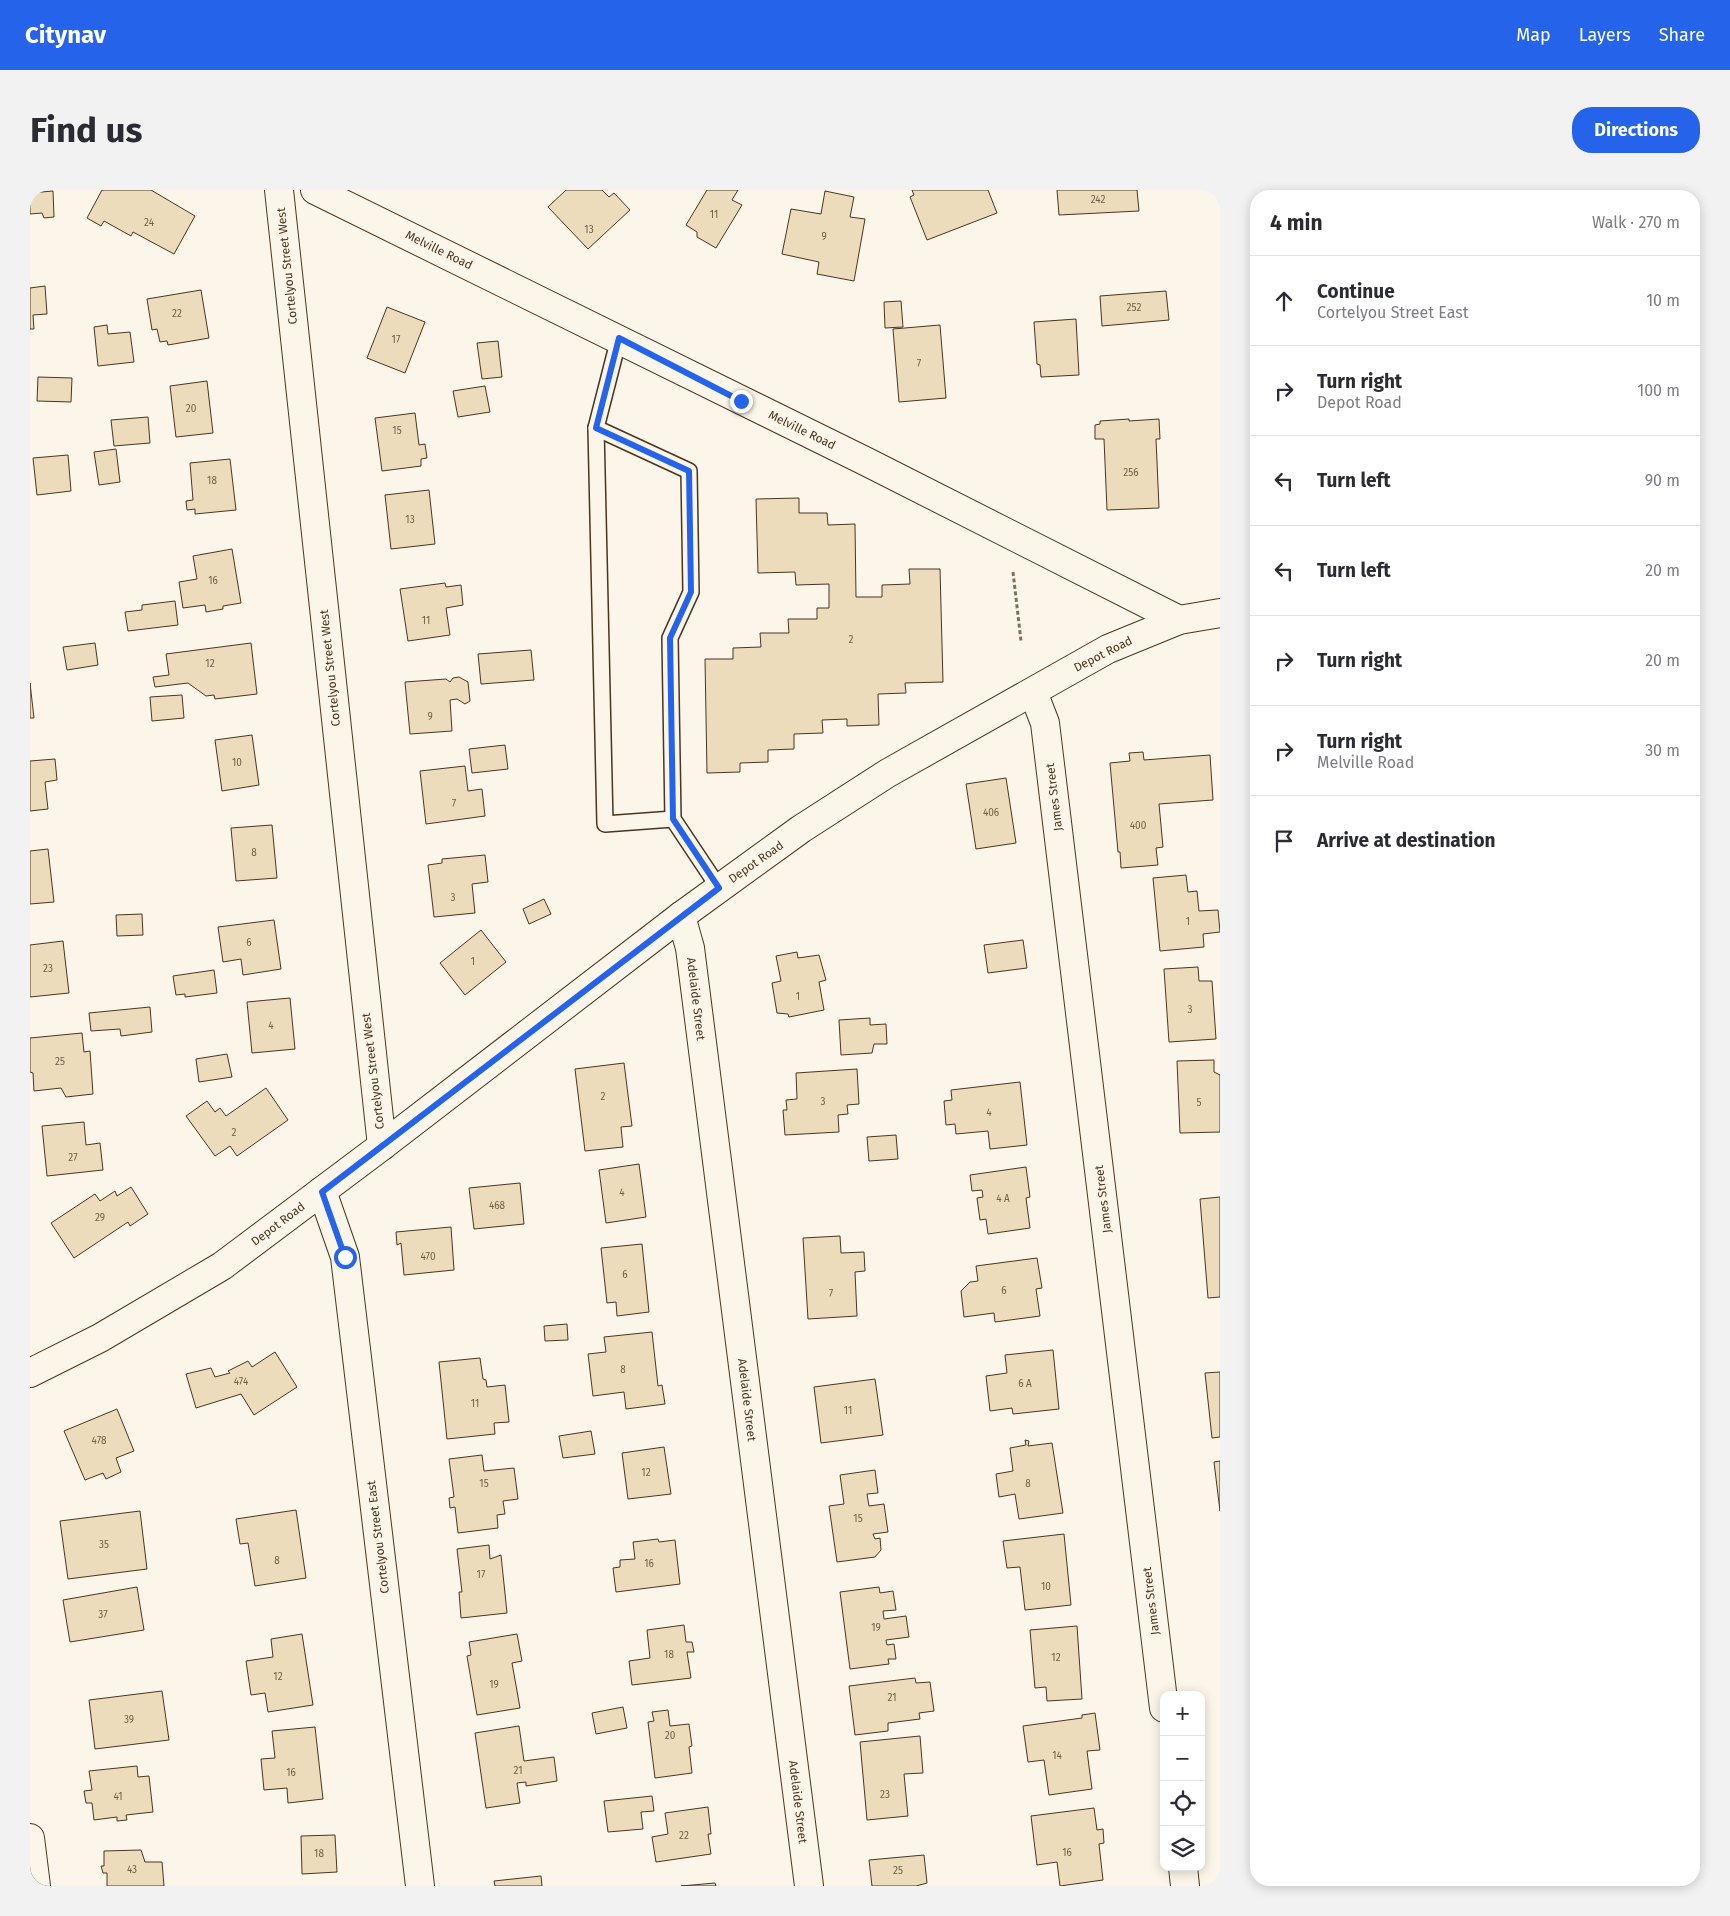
<!DOCTYPE html>
<html lang="en">
<head>
<meta charset="utf-8">
<style>
  :root { --surface:#fff; --page:#f2f2f3; --text:#2b2b33; --muted:#7c7c81; --line:#e1e1e2; --accent:#2563eb }
  body { margin:0; font-family:"Fira Sans",sans-serif; background:var(--page); color:var(--text) }
  .controls { position:absolute; right:15px; bottom:15px; display:grid; overflow:hidden; border-radius:10px; box-shadow:0 2px 12px #0003 }
  .controls button { width:45px; height:45px; display:grid; place-items:center; padding:0; border:0; border-bottom:1px solid var(--line); background:var(--surface); color:var(--text); font:25px sans-serif }
  .stop { position:absolute; width:15px; height:15px; margin:-11px; border:4px solid #2563eb; border-radius:50%; background:#fff }
  .stop.end { background:#2563eb; border-color:#fff; box-shadow:0 1px 5px #0008 }
  .list { margin:0; padding:0; list-style:none }
  h2 { display:flex; justify-content:space-between; align-items:center; height:65px; margin:0; padding:0 20px; font-size:21px }
  h2 small { font-size:16px; font-weight:400; color:var(--muted) }
  .list li { display:grid; grid-template-columns:32px 1fr auto; gap:15px; align-items:center; box-sizing:border-box; height:90px; padding:0 20px; border-top:1px solid var(--line) }
  .list b { display:block; font-size:19px; white-space:nowrap }
  .list p { margin:0; font-size:16px; white-space:nowrap; color:var(--muted) }
  .list em { font-size:16px; font-style:normal; color:var(--muted) }
  .icon { flex:none; width:28px; height:28px; fill:none; stroke:currentColor; stroke-width:2; stroke-linecap:round; stroke-linejoin:round }
  .map { position:relative; flex:none; width:1190px; height:1696px; overflow:hidden; border-radius:20px }
  header { display:flex; align-items:center; gap:30px; box-sizing:border-box; height:70px; padding:0 25px; background:var(--accent); color:#fff }
  header strong { font-size:24px }
  nav { display:flex; gap:28px; margin-inline-start:auto; font-size:18px }
  .intro { display:flex; align-items:center; justify-content:space-between; box-sizing:border-box; height:120px; padding:0 30px }
  h1 { margin:0; font-size:35px }
  .button { padding:12px 22px; border-radius:20px; background:var(--accent); color:#fff; font-size:18px; font-weight:700 }
  main { display:flex; gap:30px; padding:0 30px }
  aside { flex:1; background:var(--surface); border-radius:20px; box-shadow:0 2px 12px #0003 }
  .map>svg:first-child { display:block }
  .building { fill:#ecdcbc; stroke:#4a3520 }
  .lines { fill:none; stroke-linecap:round; stroke-linejoin:round }
  .lane-casing { stroke:#4a3520; stroke-width:18 }
  .street-casing { stroke:#4a3520; stroke-width:30 }
  .secondary-casing { stroke:#4a3520; stroke-width:30 }
  .path { stroke:#7f6f5c; stroke-width:3; stroke-dasharray:4 2.5; stroke-linecap:butt }
  .lane { stroke:#fbf6e9; stroke-width:15 }
  .street { stroke:#fbf6e9; stroke-width:28 }
  .secondary { stroke:#fbf6e9; stroke-width:28 }
  .route { stroke:#2563eb; stroke-width:6 }
  .labels { text-anchor:middle; dominant-baseline:central; stroke-width:4; stroke-linejoin:round; paint-order:stroke }
  .number-label { font-size:10px; fill:#725f47 }
  .street-label { font-size:12px; fill:#4a3520; stroke:#fbf6e9 }
</style>
</head>
<body>
<header>
<strong>Citynav</strong>
<nav><a>Map</a><a>Layers</a><a>Share</a></nav>
</header>
<div class="intro"><h1>Find us</h1><a class="button">Directions</a></div>
<main>
<div class="map">
<svg width="1190" height="1696" viewBox="0 0 1190 1696">
  <rect width="100%" height="100%" fill="#fbf6e9"/>
  <g class="building">
    <polygon points="72,0 121,0 165,26 144,64 103,42 101,46 74,31 71,36 57,28"/>
    <polygon points="536,0 572,0 579,7 584,3 600,20 558,59 518,17"/>
    <polygon points="677,0 708,0 702,10 712,15 686,58 667,47 667,42 656,35"/>
    <polygon points="882,0 958,0 967,23 897,50 880,7 884,5"/>
    <polygon points="1027,0 1107,0 1109,21 1029,25"/>
    <polygon points="23,1 24,27 14,28 12,23 0,24 0,3"/>
    <polygon points="795,1 824,7 820,27 835,29 824,91 787,84 789,72 752,64 761,19 791,24"/>
    <polygon points="15,96 17,124 3,125 4,139 0,139 0,98"/>
    <polygon points="171,100 179,148 138,155 137,151 130,152 127,139 122,140 117,109"/>
    <polygon points="1136,101 1139,130 1072,136 1070,106"/>
    <polygon points="871,111 873,137 855,138 854,112"/>
    <polygon points="357,117 395,132 375,183 337,168"/>
    <polygon points="1046,129 1049,185 1011,187 1010,175 1007,174 1004,132"/>
    <polygon points="77,135 78,144 100,142 104,172 68,176 64,137"/>
    <polygon points="910,135 916,208 869,212 863,139"/>
    <polygon points="468,151 472,187 452,189 447,153"/>
    <polygon points="8,187 42,188 41,212 7,211"/>
    <polygon points="177,191 183,243 146,247 140,196"/>
    <polygon points="455,196 460,222 428,227 423,201"/>
    <polygon points="385,223 389,255 395,254 397,268 391,269 391,276 352,281 345,228"/>
    <polygon points="118,227 120,253 84,256 81,230"/>
    <polygon points="1099,229 1099,231 1129,229 1130,249 1126,249 1129,318 1077,320 1074,249 1065,249 1065,235 1070,234 1070,231"/>
    <polygon points="86,259 90,292 69,295 64,262"/>
    <polygon points="38,265 41,301 7,305 3,268"/>
    <polygon points="200,269 206,320 165,324 165,319 157,320 156,311 163,310 160,273"/>
    <polygon points="399,300 405,354 361,359 355,305"/>
    <polygon points="769,308 769,323 797,323 798,335 825,334 826,407 852,407 852,395 880,394 879,379 910,379 913,492 875,493 876,503 848,504 849,535 817,536 817,529 792,530 793,543 764,544 764,559 738,560 738,572 710,573 710,582 677,583 675,469 703,469 703,458 731,457 730,443 759,443 758,429 787,429 787,418 799,418 799,394 766,395 765,382 728,383 726,309"/>
    <polygon points="202,359 211,413 193,416 193,419 176,422 175,415 153,418 149,392 167,389 163,366"/>
    <polygon points="415,393 416,397 431,395 433,415 416,418 420,445 378,451 370,399"/>
    <polygon points="145,411 148,435 98,441 95,422 112,420 112,415"/>
    <polygon points="65,453 68,475 37,480 33,457"/>
    <polygon points="221,453 227,504 185,509 184,505 176,506 158,493 125,497 123,487 139,485 136,464"/>
    <polygon points="501,460 504,490 451,494 448,464"/>
    <polygon points="429,487 438,492 440,511 435,514 427,509 420,510 422,541 380,544 375,492 416,489 420,492 423,488"/>
    <polygon points="0,493 4,528 0,528"/>
    <polygon points="152,505 154,528 122,531 120,507"/>
    <polygon points="222,545 229,595 192,601 185,550"/>
    <polygon points="475,555 478,579 442,583 439,559"/>
    <polygon points="1113,562 1114,570 1180,565 1183,610 1129,614 1133,657 1126,658 1128,675 1091,678 1090,662 1088,662 1080,573 1100,571 1099,563"/>
    <polygon points="25,569 27,590 15,592 18,619 0,621 0,571"/>
    <polygon points="435,576 438,601 452,599 455,626 396,634 390,581"/>
    <polygon points="976,588 986,653 946,659 936,594"/>
    <polygon points="242,635 247,688 206,691 201,638"/>
    <polygon points="18,659 24,712 0,714 0,661"/>
    <polygon points="455,665 458,692 442,694 445,723 404,727 398,675 412,673 412,669"/>
    <polygon points="1156,685 1158,702 1167,701 1169,721 1188,720 1190,742 1173,744 1174,757 1130,761 1123,688"/>
    <polygon points="514,709 521,724 499,734 493,719"/>
    <polygon points="112,724 113,745 87,746 86,725"/>
    <polygon points="244,730 251,779 213,785 211,769 193,772 188,737"/>
    <polygon points="451,740 476,772 435,805 410,773"/>
    <polygon points="993,750 997,778 958,783 954,755"/>
    <polygon points="33,751 39,803 0,807 0,755"/>
    <polygon points="767,762 768,768 789,765 796,790 789,792 794,820 759,827 758,824 747,823 742,793 751,791 746,766"/>
    <polygon points="1168,777 1169,791 1182,791 1186,849 1139,852 1134,779"/>
    <polygon points="184,780 187,803 155,807 155,804 146,805 143,786"/>
    <polygon points="260,808 265,859 222,863 217,812"/>
    <polygon points="120,817 122,842 91,846 90,839 61,841 59,823"/>
    <polygon points="840,828 840,835 856,834 857,854 844,854 842,863 811,865 809,830"/>
    <polygon points="52,843 54,862 60,861 63,904 36,907 31,898 4,901 3,883 0,882 0,848"/>
    <polygon points="197,864 202,887 169,892 166,869"/>
    <polygon points="1184,870 1184,882 1190,885 1190,942 1150,943 1147,871"/>
    <polygon points="594,873 602,936 591,937 593,957 555,961 545,879"/>
    <polygon points="827,879 829,914 817,915 818,924 808,925 809,942 755,945 753,920 757,920 756,910 767,909 766,883"/>
    <polygon points="990,892 997,955 960,959 958,941 926,944 925,934 916,935 914,911 922,910 921,900"/>
    <polygon points="236,898 258,930 207,966 200,956 185,966 156,926 177,911 185,922 190,918 196,926"/>
    <polygon points="54,932 56,955 70,953 73,980 17,986 12,936"/>
    <polygon points="866,945 868,969 839,971 837,947"/>
    <polygon points="609,974 616,1027 576,1033 569,980"/>
    <polygon points="996,977 1000,1007 996,1008 1000,1038 958,1044 956,1029 950,1030 947,1008 953,1007 952,1000 942,1001 940,985"/>
    <polygon points="490,993 494,1034 444,1039 439,998"/>
    <polygon points="101,997 118,1024 100,1036 98,1032 44,1068 21,1033 65,1004 70,1011 85,1001 87,1006"/>
    <polygon points="1190,1007 1190,1107 1178,1108 1170,1009"/>
    <polygon points="421,1037 424,1080 374,1085 371,1053 367,1055 366,1042"/>
    <polygon points="810,1046 811,1063 834,1062 835,1081 825,1082 827,1126 778,1129 773,1048"/>
    <polygon points="612,1054 619,1122 587,1126 586,1112 577,1113 571,1058"/>
    <polygon points="1007,1068 1012,1098 1006,1099 1010,1126 965,1132 964,1123 934,1127 931,1101 940,1092 948,1091 946,1076"/>
    <polygon points="537,1134 538,1150 515,1151 514,1136"/>
    <polygon points="622,1142 628,1196 632,1195 635,1214 596,1219 594,1202 563,1206 558,1164 576,1162 574,1147"/>
    <polygon points="1023,1160 1029,1219 983,1224 982,1218 960,1221 956,1186 977,1183 975,1165"/>
    <polygon points="245,1162 267,1197 224,1225 211,1204 166,1218 156,1184 181,1178 185,1187 200,1183 198,1181 218,1171 222,1177"/>
    <polygon points="450,1168 453,1189 456,1190 457,1197 475,1195 479,1232 464,1233 465,1244 417,1249 409,1172"/>
    <polygon points="1190,1182 1190,1247 1182,1248 1175,1183"/>
    <polygon points="845,1189 853,1245 791,1253 784,1197"/>
    <polygon points="87,1219 104,1261 86,1268 91,1282 76,1289 73,1283 55,1290 34,1241"/>
    <polygon points="561,1241 565,1264 533,1268 529,1246"/>
    <polygon points="995,1250 999,1251 998,1256 1022,1253 1033,1323 989,1329 985,1304 969,1307 966,1284 983,1281 980,1258 996,1255"/>
    <polygon points="634,1257 641,1304 598,1309 592,1263"/>
    <polygon points="452,1265 454,1281 484,1278 488,1309 473,1311 475,1324 467,1325 468,1338 428,1343 425,1317 420,1318 419,1308 424,1307 419,1269"/>
    <polygon points="1190,1271 1190,1321 1184,1272"/>
    <polygon points="845,1280 848,1303 837,1304 839,1316 854,1314 858,1342 843,1344 845,1349 850,1348 851,1360 845,1367 807,1372 799,1316 814,1314 810,1285"/>
    <polygon points="266,1320 276,1388 225,1396 218,1353 210,1354 206,1329"/>
    <polygon points="110,1321 117,1379 38,1389 30,1331"/>
    <polygon points="1034,1344 1041,1415 995,1420 990,1377 977,1378 973,1351"/>
    <polygon points="628,1349 629,1352 645,1350 650,1394 586,1402 583,1378 590,1377 590,1370 605,1369 603,1352"/>
    <polygon points="459,1355 460,1369 471,1365 477,1423 431,1428 429,1402 432,1402 427,1359"/>
    <polygon points="107,1397 114,1440 40,1452 33,1410"/>
    <polygon points="849,1397 850,1403 863,1401 866,1420 853,1421 854,1429 876,1426 879,1447 856,1450 857,1455 864,1454 866,1469 858,1469 859,1474 820,1479 810,1402"/>
    <polygon points="654,1435 656,1452 662,1452 664,1462 657,1462 661,1488 602,1495 599,1471 620,1468 617,1440"/>
    <polygon points="1047,1436 1052,1509 1017,1511 1016,1497 1005,1498 1000,1440"/>
    <polygon points="272,1444 283,1515 238,1522 235,1503 221,1505 216,1471 243,1467 241,1449"/>
    <polygon points="487,1444 492,1471 482,1473 490,1518 447,1525 437,1466 441,1465 439,1452"/>
    <polygon points="885,1488 886,1493 900,1492 904,1521 889,1523 890,1529 858,1533 858,1541 825,1545 819,1496"/>
    <polygon points="132,1501 139,1550 65,1559 59,1510"/>
    <polygon points="593,1517 597,1538 566,1544 562,1523"/>
    <polygon points="638,1520 640,1536 659,1534 662,1556 659,1557 662,1583 625,1588 618,1532 624,1531 622,1522"/>
    <polygon points="1065,1523 1070,1560 1057,1561 1062,1599 1019,1605 1014,1570 998,1572 993,1536 1052,1528 1052,1525"/>
    <polygon points="489,1536 494,1571 524,1567 527,1591 496,1596 496,1592 487,1593 490,1613 456,1618 445,1543"/>
    <polygon points="285,1537 293,1609 258,1613 257,1598 234,1600 231,1569 245,1568 242,1541"/>
    <polygon points="890,1546 893,1583 874,1584 878,1626 837,1630 830,1552"/>
    <polygon points="107,1576 108,1587 119,1586 123,1622 96,1625 97,1630 87,1631 87,1627 64,1630 62,1613 56,1613 54,1601 62,1600 59,1581"/>
    <polygon points="622,1606 624,1621 611,1622 613,1639 578,1642 574,1611"/>
    <polygon points="678,1617 681,1644 678,1644 681,1664 626,1672 622,1647 638,1644 635,1623"/>
    <polygon points="1064,1618 1067,1640 1073,1639 1074,1653 1069,1654 1073,1690 1030,1696 1027,1672 1007,1675 1001,1626"/>
    <polygon points="305,1645 307,1682 272,1684 271,1646"/>
    <polygon points="111,1660 115,1672 132,1672 134,1696 77,1696 77,1683 73,1683 71,1676 74,1676 74,1661"/>
    <polygon points="894,1665 897,1693 886,1696 842,1696 839,1670"/>
    <polygon points="511,1686 512,1696 465,1696 464,1691"/>
    <polygon points="685,1693 686,1696 651,1696"/>
  </g>
  <g class="lines">
    <g class="lane-casing">
      <g id="lane">
        <polyline points="589,148 566,238 659,281 661,402 640,448 643,629 689,698"/>
        <polyline points="566,238 575,634 643,629"/>
      </g>
    </g>
    <g class="street-casing">
      <g id="street">
        <polyline points="249,0 352,956"/>
        <polyline points="285,0 837,272 1149,430"/>
        <polyline points="1003,502 1015,533 1134,1518"/>
        <polyline points="651,726 660,758 779,1696"/>
        <polyline points="292,1001 315,1067 390,1696"/>
        <polyline points="0,1648 6,1696"/>
        <polyline points="1153,1677 1155,1696"/>
      </g>
    </g>
    <g class="secondary-casing">
      <polyline id="secondary" points="0,1183 70,1148 192,1076 352,956 651,726 771,639 858,583 1078,459 1149,430 1190,423"/>
    </g>
    <polyline class="path" points="983,382 991,451"/>
    <use href="#lane" class="lane"/>
    <use href="#street" class="street"/>
    <use href="#secondary" class="secondary"/>
  </g>
  <g class="lines">
    <polyline class="route" points="315,1067 292,1002 689,698 643,629 640,448 661,402 659,281 566,238 589,148 711,211"/>
  </g>
  <g class="labels">
    <g class="number-label">
      <text x="1068" y="10">242</text>
      <text x="684" y="25">11</text>
      <text x="119" y="33">24</text>
      <text x="559" y="40">13</text>
      <text x="794" y="47">9</text>
      <text x="1104" y="118">252</text>
      <text x="147" y="124">22</text>
      <text x="366" y="150">17</text>
      <text x="889" y="174">7</text>
      <text x="161" y="219">20</text>
      <text x="367" y="241">15</text>
      <text x="1101" y="283">256</text>
      <text x="182" y="291">18</text>
      <text x="380" y="330">13</text>
      <text x="183" y="391">16</text>
      <text x="396" y="431">11</text>
      <text x="821" y="450">2</text>
      <text x="180" y="474">12</text>
      <text x="400" y="527">9</text>
      <text x="207" y="573">10</text>
      <text x="424" y="614">7</text>
      <text x="961" y="623">406</text>
      <text x="1108" y="636">400</text>
      <text x="224" y="663">8</text>
      <text x="423" y="708">3</text>
      <text x="1158" y="732">1</text>
      <text x="219" y="753">6</text>
      <text x="443" y="772">1</text>
      <text x="18" y="779">23</text>
      <text x="768" y="807">1</text>
      <text x="1160" y="820">3</text>
      <text x="241" y="836">4</text>
      <text x="30" y="872">25</text>
      <text x="573" y="907">2</text>
      <text x="793" y="912">3</text>
      <text x="1169" y="913">5</text>
      <text x="959" y="923">4</text>
      <text x="204" y="943">2</text>
      <text x="43" y="968">27</text>
      <text x="592" y="1003">4</text>
      <text x="973" y="1009">4 A</text>
      <text x="467" y="1016">468</text>
      <text x="70" y="1028">29</text>
      <text x="398" y="1067">470</text>
      <text x="595" y="1085">6</text>
      <text x="974" y="1101">6</text>
      <text x="801" y="1104">7</text>
      <text x="593" y="1180">8</text>
      <text x="211" y="1192">474</text>
      <text x="995" y="1194">6 A</text>
      <text x="445" y="1214">11</text>
      <text x="818" y="1221">11</text>
      <text x="69" y="1251">478</text>
      <text x="616" y="1283">12</text>
      <text x="454" y="1294">15</text>
      <text x="998" y="1294">8</text>
      <text x="828" y="1329">15</text>
      <text x="74" y="1355">35</text>
      <text x="247" y="1371">8</text>
      <text x="619" y="1374">16</text>
      <text x="451" y="1385">17</text>
      <text x="1016" y="1397">10</text>
      <text x="73" y="1425">37</text>
      <text x="846" y="1438">19</text>
      <text x="639" y="1465">18</text>
      <text x="1026" y="1468">12</text>
      <text x="248" y="1487">12</text>
      <text x="464" y="1495">19</text>
      <text x="862" y="1508">21</text>
      <text x="99" y="1530">39</text>
      <text x="640" y="1546">20</text>
      <text x="1027" y="1566">14</text>
      <text x="488" y="1581">21</text>
      <text x="261" y="1583">16</text>
      <text x="855" y="1605">23</text>
      <text x="88" y="1607">41</text>
      <text x="654" y="1646">22</text>
      <text x="1037" y="1663">16</text>
      <text x="289" y="1664">18</text>
      <text x="102" y="1680">43</text>
      <text x="868" y="1681">25</text>
    </g>
    <g class="street-label">
      <text transform="translate(409 60) rotate(26)">Melville Road</text>
      <text transform="translate(257 76) rotate(-96)">Cortelyou Street West</text>
      <text transform="translate(772 240) rotate(26)">Melville Road</text>
      <text transform="translate(1073 464) rotate(-27)">Depot Road</text>
      <text transform="translate(300 478) rotate(-96)">Cortelyou Street West</text>
      <text transform="translate(1024 607) rotate(-97)">James Street</text>
      <text transform="translate(726 672) rotate(-35)">Depot Road</text>
      <text transform="translate(666 809) rotate(83)">Adelaide Street</text>
      <text transform="translate(343 881) rotate(-97)">Cortelyou Street West</text>
      <text transform="translate(1073 1009) rotate(-97)">James Street</text>
      <text transform="translate(248 1034) rotate(-37)">Depot Road</text>
      <text transform="translate(717 1210) rotate(83)">Adelaide Street</text>
      <text transform="translate(348 1347) rotate(-97)">Cortelyou Street East</text>
      <text transform="translate(1121 1411) rotate(-97)">James Street</text>
      <text transform="translate(768 1612) rotate(83)">Adelaide Street</text>
    </g>
  </g>
</svg>
<div class="controls">
<button>+</button>
<button>−</button>
<button><svg class="icon" aria-label="locate" viewBox="0 0 24 24"><circle cx="12" cy="12" r="6"/><path d="M12 2v4M12 18v4M2 12h4M18 12h4"/></svg></button>
<button><svg class="icon" aria-label="layers" viewBox="0 0 24 24"><path d="M12 4l9 5-9 5-9-5zM3 14l9 5 9-5"/></svg></button>
</div>
<div class="stop" style="left:315px;top:1067px"></div>
<div class="stop end" style="left:711px;top:211px"></div>
</div>
<aside>
<h2>4 min<small>Walk · 270 m</small></h2>
<ul class="list">
<li><svg class="icon" aria-label="ahead" viewBox="0 0 24 24"><path d="M12 20V5M6 11l6-6 6 6"/></svg><div><b>Continue</b><p>Cortelyou Street East</p></div><em>10 m</em></li>
<li><svg class="icon" aria-label="right" viewBox="0 0 24 24"><path d="M7 20v-9h11M14 6l5 5-5 5"/></svg><div><b>Turn right</b><p>Depot Road</p></div><em>100 m</em></li>
<li><svg class="icon" aria-label="left" viewBox="0 0 24 24"><path d="M17 20v-9H6M10 6l-5 5 5 5"/></svg><div><b>Turn left</b></div><em>90 m</em></li>
<li><svg class="icon" aria-label="left" viewBox="0 0 24 24"><path d="M17 20v-9H6M10 6l-5 5 5 5"/></svg><div><b>Turn left</b></div><em>20 m</em></li>
<li><svg class="icon" aria-label="right" viewBox="0 0 24 24"><path d="M7 20v-9h11M14 6l5 5-5 5"/></svg><div><b>Turn right</b></div><em>20 m</em></li>
<li><svg class="icon" aria-label="right" viewBox="0 0 24 24"><path d="M7 20v-9h11M14 6l5 5-5 5"/></svg><div><b>Turn right</b><p>Melville Road</p></div><em>30 m</em></li>
<li><svg class="icon" aria-label="arrive" viewBox="0 0 24 24"><path d="M6 21V4h12l-3 4 3 4H6"/></svg><div><b>Arrive at destination</b></div></li>
</ul>
</aside>
</main>
</body>
</html>
